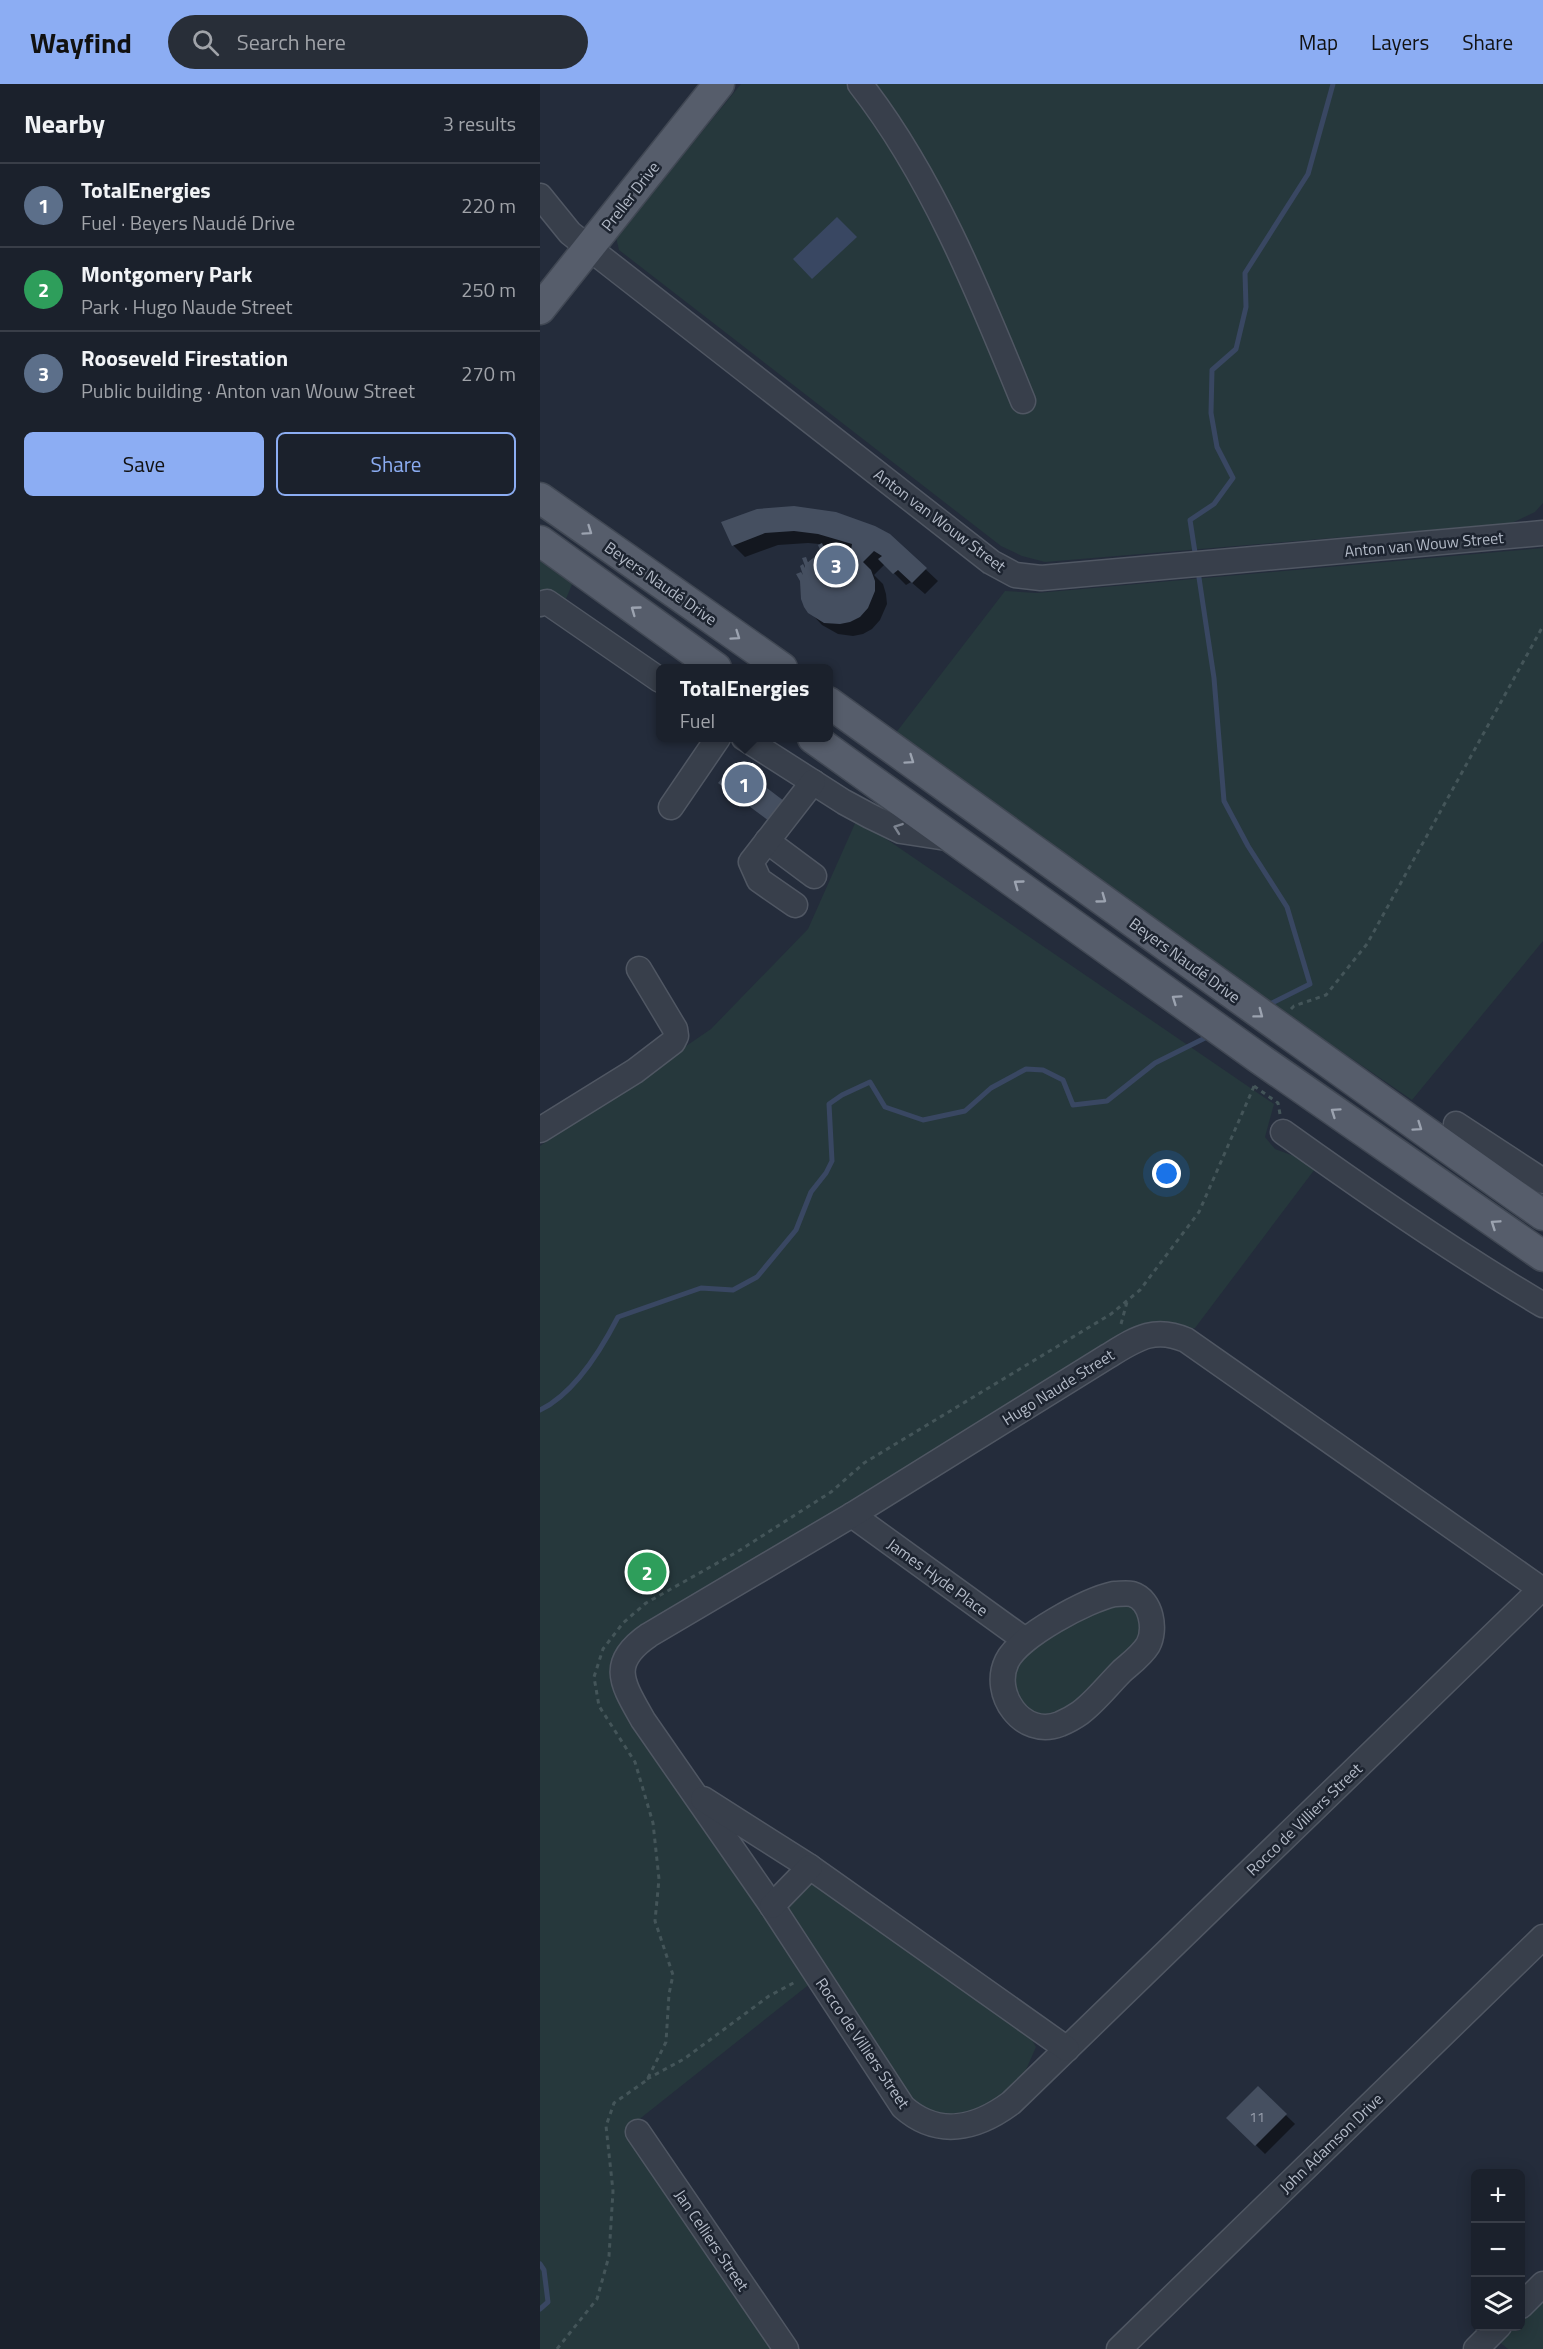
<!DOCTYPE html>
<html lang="en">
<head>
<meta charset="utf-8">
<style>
  :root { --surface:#1b212c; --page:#282e38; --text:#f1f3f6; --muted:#a0a3a9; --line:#393e48; --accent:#8cadf3 }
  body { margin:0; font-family:"Titillium Web",sans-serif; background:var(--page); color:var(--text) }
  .controls { position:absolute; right:18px; bottom:18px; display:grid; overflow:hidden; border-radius:9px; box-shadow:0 3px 15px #0003 }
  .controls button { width:54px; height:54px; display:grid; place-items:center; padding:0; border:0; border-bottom:2px solid var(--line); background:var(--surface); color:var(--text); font:30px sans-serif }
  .you { position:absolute; left:627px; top:1090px; width:21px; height:21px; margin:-15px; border:4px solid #fff; border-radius:50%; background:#1a73e8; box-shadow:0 0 0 9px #1a73e833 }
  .badge { display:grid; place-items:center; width:39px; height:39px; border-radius:50%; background:var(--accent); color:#fff; font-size:20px; font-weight:700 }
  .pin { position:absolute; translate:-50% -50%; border:3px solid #fff; box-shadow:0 2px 6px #0006 }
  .popup { position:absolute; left:116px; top:580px; width:177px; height:78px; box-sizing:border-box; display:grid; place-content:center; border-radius:9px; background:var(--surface); filter:drop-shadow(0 2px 4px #0005); font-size:20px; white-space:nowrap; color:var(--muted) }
  .popup b { font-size:22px; color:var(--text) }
  .popup::after { content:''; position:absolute; left:50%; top:100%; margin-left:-12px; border:12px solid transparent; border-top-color:var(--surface) }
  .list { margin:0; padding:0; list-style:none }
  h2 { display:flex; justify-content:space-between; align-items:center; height:78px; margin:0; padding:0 24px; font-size:26px }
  h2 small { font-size:20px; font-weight:400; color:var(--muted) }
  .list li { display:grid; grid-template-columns:39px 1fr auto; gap:18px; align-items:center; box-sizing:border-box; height:84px; padding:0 24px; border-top:2px solid var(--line) }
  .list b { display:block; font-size:22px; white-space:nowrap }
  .list p { margin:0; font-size:20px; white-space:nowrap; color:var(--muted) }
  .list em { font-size:20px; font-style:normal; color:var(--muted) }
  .actions { display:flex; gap:12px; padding:18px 24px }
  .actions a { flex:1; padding:14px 0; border:2px solid var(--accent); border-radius:9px; text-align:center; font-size:21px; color:var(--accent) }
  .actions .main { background:var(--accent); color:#111 }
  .icon { flex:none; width:33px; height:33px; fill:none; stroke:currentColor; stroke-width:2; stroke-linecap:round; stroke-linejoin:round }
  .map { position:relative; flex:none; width:1003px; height:2265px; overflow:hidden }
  header { display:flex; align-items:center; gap:36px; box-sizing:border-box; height:84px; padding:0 30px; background:var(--accent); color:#111 }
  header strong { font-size:28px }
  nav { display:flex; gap:33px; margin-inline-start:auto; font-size:21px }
  .search { width:420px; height:54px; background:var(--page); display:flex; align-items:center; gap:15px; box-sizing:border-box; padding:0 21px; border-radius:33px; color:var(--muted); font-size:22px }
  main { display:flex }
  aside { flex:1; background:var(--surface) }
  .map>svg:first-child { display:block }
  .green { fill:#26383c }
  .water { fill:#394762 }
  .shadow { fill:#0007; fill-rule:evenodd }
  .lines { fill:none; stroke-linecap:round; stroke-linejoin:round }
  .stream { stroke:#394762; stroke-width:5 }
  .building { fill:#454f60 }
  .minor-casing { stroke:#505763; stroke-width:27 }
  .major-casing { stroke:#414854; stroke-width:33 }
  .path { stroke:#445559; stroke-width:3; stroke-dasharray:4.5 4.5; stroke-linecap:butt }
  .minor { stroke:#383f4b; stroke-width:24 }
  .major { stroke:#565d6b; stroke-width:30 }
  .oneway { stroke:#9ca3b0 }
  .oneway2 { stroke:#7c838f }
  .labels { text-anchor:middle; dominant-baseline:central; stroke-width:5; stroke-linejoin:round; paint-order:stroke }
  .number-label { font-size:14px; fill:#989fad }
  .street-label { font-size:16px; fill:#b3bac7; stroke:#1d2430 }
</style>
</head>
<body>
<header>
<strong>Wayfind</strong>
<div class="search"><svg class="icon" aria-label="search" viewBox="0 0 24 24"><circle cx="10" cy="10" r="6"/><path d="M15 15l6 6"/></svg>Search here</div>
<nav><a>Map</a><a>Layers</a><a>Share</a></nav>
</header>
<main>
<aside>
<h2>Nearby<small>3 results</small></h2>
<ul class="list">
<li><span class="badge" style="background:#5c6f8a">1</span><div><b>TotalEnergies</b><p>Fuel · Beyers Naudé Drive</p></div><em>220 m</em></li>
<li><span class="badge" style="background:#2e9e5b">2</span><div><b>Montgomery Park</b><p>Park · Hugo Naude Street</p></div><em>250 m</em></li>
<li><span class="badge" style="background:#5c6f8a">3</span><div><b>Rooseveld Firestation</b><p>Public building · Anton van Wouw Street</p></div><em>270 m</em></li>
</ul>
<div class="actions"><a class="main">Save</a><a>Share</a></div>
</aside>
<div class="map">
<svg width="1003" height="2265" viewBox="0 0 1003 2265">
  <rect width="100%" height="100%" fill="#242c3b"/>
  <g class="green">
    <polygon points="201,0 1003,0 1003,419 995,428 972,439 505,478 482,472 461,462 79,166 76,153"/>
    <polygon points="1003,464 1003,857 872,1016 709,904 355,650 465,507 497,509"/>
    <polygon points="0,472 33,498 23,522 0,534"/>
    <polygon points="317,735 734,1020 725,1053 735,1065 778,1081 655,1244 592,1253 104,1550 85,1606 271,1899 92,2041 246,2265 0,2265 0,1062 171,945 268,845"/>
    <path d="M570 1516C577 1518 587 1519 592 1523 622 1547 568 1587 550 1602 539 1612 528 1626 515 1632 510 1635 502 1633 496 1633L472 1611 475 1583 490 1565Z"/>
    <polygon points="270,1800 279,1803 491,1954 496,1963 482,1995 445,2028 406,2033 375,2021 245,1826"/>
    <polygon points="1003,2212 1003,2265 968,2265 957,2256 971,2243 981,2242 981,2233"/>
  </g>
  <polygon class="water" points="297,133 317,153 272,195 253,175"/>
  <g class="shadow">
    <path d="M183 439 349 451 398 497 385 510 371 498 366 501 345 480 334 491 343 500 346 510 347 520 340 536 332 545 323 550 313 552 298 550 282 541 270 528 265 474 270 479 283 469 279 460 268 459 238 461 205 473 193 461ZM281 461 289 462 290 466 288 467Z"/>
    <polygon points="718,2004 755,2040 725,2070 688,2034"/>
  </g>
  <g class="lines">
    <g class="stream">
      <polyline points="656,475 650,436 674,420 693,394 677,363 671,329 672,286 696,265 706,223 705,189 768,90 793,0"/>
      <polyline points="658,487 674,594 684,717 708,762 747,823 770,900 728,921"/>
      <path d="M0 1326C34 1310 61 1266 78 1233L161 1204 193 1206 217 1193 256 1146 271 1108 286 1089 292 1077 289 1020 302 1011 330 998 345 1023 383 1036 425 1027 451 1004 486 985 503 986 523 996 533 1021 567 1017 615 979 669 952"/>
      <polyline points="0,2180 4,2186 8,2218 0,2225"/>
    </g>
  </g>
  <g class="building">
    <polygon points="254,422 296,428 335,442 350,450 387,484 372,499 358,486 353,490 338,475 342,472 334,467 323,478 331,486 335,497 335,507 328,524 320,533 310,538 300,540 284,539 268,529 264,523 261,515 260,497 256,490 261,488 263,491 260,482 263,480 265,484 265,482 262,474 266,473 268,478 281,468 278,461 282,459 285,466 288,465 287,462 291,460 293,464 311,466 312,460 278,450 254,447 225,449 192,462 181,438 217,425"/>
    <polygon points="194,679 244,717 229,737 178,699"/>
    <polygon points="718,2002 747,2030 715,2062 686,2034"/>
  </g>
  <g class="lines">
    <g class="minor-casing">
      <g id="minor">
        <path d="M320 0C392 92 439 209 483 317"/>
        <polyline points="0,112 30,149 49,164 451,478 475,491 501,494 1003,449"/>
        <polyline points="0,520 7,518 120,596"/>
        <polyline points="204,654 304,718 330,732 361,747 413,755"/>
        <polyline points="131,723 178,654"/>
        <polyline points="227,757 274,792"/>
        <polyline points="255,821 219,796 211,778 273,698"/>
        <polyline points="916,1040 1003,1097"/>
        <polyline points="0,1046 95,987 133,958 136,952 135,945 99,885"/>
        <path d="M743 1048C828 1109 913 1168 1003 1221"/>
        <polyline points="312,1431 485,1556"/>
        <path d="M1001 1505 471 2019C436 2045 398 2054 363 2023L232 1822 103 1636C82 1599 68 1579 109 1551L312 1431 568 1272C596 1255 614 1242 646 1256L1001 1505 1003 1506"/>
        <path d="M574 1510C579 1510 587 1509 592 1510 612 1516 616 1546 608 1561 602 1571 590 1580 582 1587 568 1601 555 1618 540 1629 533 1634 527 1637 520 1640 482 1655 451 1609 467 1577 479 1552 547 1516 574 1510Z"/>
        <polyline points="163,1715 270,1783 527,1965"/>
        <polyline points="232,1822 270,1783"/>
        <polyline points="98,2048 246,2265"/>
        <polyline points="981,2222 1003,2200"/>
        <polyline points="579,2265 1003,1853"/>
        <polyline points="936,2265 959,2242"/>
      </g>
    </g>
    <g class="major-casing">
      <g id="major">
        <polyline points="0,225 179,0"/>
        <polyline points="0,414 242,584"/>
        <polyline points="0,457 176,584"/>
        <path d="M288 618C526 789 763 962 1003 1131"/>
        <polyline points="273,654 720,975 1003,1172"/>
      </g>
    </g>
    <g class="path">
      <polyline points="751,925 754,922 786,911 827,860 1003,542"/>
      <polyline points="714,1002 738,1019 740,1030"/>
      <polyline points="581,1240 587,1218"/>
      <polyline points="107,1995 144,1975 229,1912 257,1897"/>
      <polyline points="17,2265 57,2215 69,2172 73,2107 66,2042 74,2019 107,1996 126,1958 129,1910 133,1891 115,1837 119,1795 113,1739 95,1678 59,1622 54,1593 63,1565 83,1539 106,1519 197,1468 291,1408 324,1379 571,1230 600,1206 659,1128 715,1000"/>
    </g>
    <use href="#minor" class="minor"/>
    <use href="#major" class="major"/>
  </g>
  <defs><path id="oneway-chevron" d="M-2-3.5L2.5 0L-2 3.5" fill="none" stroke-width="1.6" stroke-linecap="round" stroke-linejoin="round" transform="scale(1.5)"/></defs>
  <g class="oneway">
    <use href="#oneway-chevron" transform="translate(48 447) rotate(35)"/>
    <use href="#oneway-chevron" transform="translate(95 526) rotate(-144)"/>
    <use href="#oneway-chevron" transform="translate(196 552) rotate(35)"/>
    <use href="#oneway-chevron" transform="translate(370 676) rotate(35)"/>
    <use href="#oneway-chevron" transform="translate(478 800) rotate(-144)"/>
    <use href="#oneway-chevron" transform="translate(562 815) rotate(36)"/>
    <use href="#oneway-chevron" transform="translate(636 915) rotate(-145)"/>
    <use href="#oneway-chevron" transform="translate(719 930) rotate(37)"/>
    <use href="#oneway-chevron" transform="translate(795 1028) rotate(-145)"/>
    <use href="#oneway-chevron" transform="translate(878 1043) rotate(35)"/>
    <use href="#oneway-chevron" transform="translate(955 1140) rotate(-146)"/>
  </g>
  <use class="oneway2" href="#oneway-chevron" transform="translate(358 744) rotate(-160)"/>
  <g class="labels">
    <g class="number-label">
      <text x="717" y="2032">11</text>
    </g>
    <g class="street-label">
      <text transform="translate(90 112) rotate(-52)">Preller Drive</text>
      <text transform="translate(400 436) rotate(37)">Anton van Wouw Street</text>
      <text transform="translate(884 460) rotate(-5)">Anton van Wouw Street</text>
      <text transform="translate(121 499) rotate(35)">Beyers Naudé Drive</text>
      <text transform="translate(645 876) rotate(36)">Beyers Naudé Drive</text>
      <text transform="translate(518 1303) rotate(-32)">Hugo Naude Street</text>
      <text transform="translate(398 1493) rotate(36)">James Hyde Place</text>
      <text transform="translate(764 1735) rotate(-44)">Rocco de Villiers Street</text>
      <text transform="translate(323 1959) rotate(56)">Rocco de Villiers Street</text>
      <text transform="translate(791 2059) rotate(-44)">John Adamson Drive</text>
      <text transform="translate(172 2156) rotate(56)">Jan Celliers Street</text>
    </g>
  </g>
</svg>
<div class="controls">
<button>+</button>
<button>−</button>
<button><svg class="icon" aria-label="layers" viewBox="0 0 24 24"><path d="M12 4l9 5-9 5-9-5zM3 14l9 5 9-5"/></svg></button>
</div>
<div class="you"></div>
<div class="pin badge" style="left:204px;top:700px;background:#5c6f8a">1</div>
<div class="popup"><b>TotalEnergies</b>Fuel</div>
<div class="pin badge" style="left:107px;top:1488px;background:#2e9e5b">2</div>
<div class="pin badge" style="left:296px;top:481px;background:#5c6f8a">3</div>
</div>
</main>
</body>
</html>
